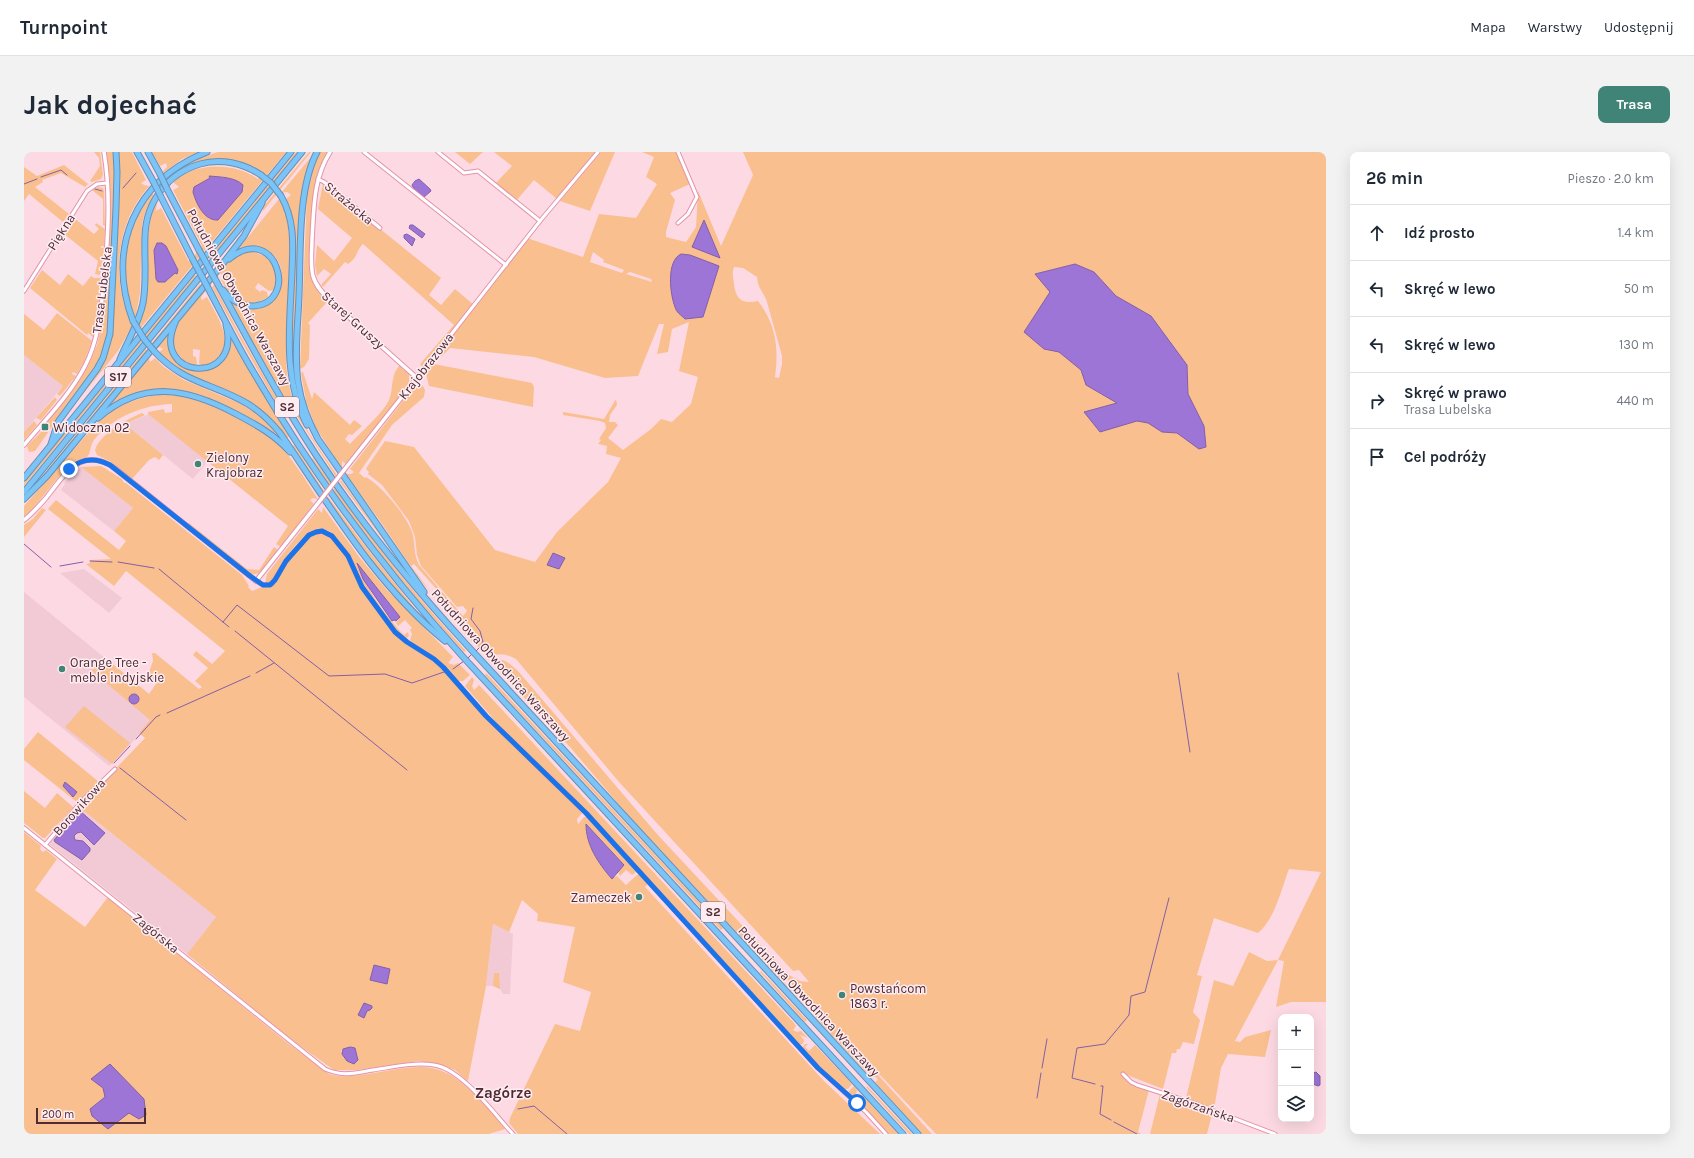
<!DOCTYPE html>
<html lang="pl">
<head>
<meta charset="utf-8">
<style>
  :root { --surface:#fff; --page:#f2f2f3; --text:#1f2937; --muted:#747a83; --line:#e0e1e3; --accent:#408478 }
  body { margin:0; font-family:Karla,sans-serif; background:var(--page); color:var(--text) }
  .controls { position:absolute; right:12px; bottom:12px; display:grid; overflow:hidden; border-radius:8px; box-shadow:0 4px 16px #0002 }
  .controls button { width:36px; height:36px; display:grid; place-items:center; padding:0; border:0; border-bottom:1px solid var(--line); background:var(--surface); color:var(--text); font:20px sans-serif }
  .scale { position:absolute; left:12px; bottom:10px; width:110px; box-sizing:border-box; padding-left:4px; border:2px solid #4d2c36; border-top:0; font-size:11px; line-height:14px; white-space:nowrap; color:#4d2c36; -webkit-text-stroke:3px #ffecf1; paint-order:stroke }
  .stop { position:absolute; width:12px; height:12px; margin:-9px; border:3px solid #1a73e8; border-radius:50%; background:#fff }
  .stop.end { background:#1a73e8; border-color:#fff; box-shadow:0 1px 4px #0008 }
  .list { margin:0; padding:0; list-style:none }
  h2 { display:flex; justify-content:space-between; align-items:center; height:52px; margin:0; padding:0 16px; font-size:17px }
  h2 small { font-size:13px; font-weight:400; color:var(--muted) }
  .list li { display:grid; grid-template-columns:26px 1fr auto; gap:12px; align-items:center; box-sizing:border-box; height:56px; padding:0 16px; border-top:1px solid var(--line) }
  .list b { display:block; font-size:15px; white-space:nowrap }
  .list p { margin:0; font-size:13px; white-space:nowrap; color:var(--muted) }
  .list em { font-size:13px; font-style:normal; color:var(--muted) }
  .icon { flex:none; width:22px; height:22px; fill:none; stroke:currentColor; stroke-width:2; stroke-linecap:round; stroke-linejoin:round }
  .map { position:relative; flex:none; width:1302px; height:982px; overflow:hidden; border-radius:8px }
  header { display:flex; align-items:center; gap:24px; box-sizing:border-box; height:56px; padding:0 20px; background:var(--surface); border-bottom:1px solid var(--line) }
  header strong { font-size:19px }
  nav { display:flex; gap:22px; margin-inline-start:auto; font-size:14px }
  .intro { display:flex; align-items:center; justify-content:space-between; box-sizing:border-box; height:96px; padding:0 24px }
  h1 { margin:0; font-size:28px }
  .button { padding:10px 18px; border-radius:8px; background:var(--accent); color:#fff; font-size:14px; font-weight:700 }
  main { display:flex; gap:24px; padding:0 24px }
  aside { flex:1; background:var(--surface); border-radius:8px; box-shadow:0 4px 16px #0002 }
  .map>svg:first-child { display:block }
  .built { fill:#f1cad5 }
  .green { fill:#f9bf8f; fill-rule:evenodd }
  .water { fill:#9c75d7; stroke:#845fa7 }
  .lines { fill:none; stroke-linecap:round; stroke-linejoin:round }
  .stream { stroke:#845fa7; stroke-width:1 }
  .minor-casing { stroke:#e593ab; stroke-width:5 }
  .tertiary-casing { stroke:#e593ab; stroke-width:5.5 }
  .motorway-casing { stroke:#6a8fb4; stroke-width:7 }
  .minor { stroke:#fff; stroke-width:3 }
  .tertiary { stroke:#fff; stroke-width:3.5 }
  .motorway { stroke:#7ac4f8; stroke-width:5 }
  .tertiary-bridge-casing { stroke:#e593ab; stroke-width:5.5; stroke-linecap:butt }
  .motorway-bridge-casing { stroke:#6a8fb4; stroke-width:7; stroke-linecap:butt }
  .tertiary-bridge { stroke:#fff; stroke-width:3.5 }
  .motorway-bridge { stroke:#7ac4f8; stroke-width:5 }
  .route { stroke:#1a73e8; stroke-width:5 }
  .poi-dot { fill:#408478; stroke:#ffecf1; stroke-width:1.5 }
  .labels { text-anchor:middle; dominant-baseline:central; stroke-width:3; stroke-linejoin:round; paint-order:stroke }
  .shield { fill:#ffecf1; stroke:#82666e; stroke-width:1 }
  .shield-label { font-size:12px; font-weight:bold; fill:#4d2c36 }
  .street-label { font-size:13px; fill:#4d2c36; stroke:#ffecf1 }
  .poi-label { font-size:13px; fill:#4d2c36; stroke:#ffecf1; text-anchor:start }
  .quarter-label { font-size:15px; font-weight:bold; fill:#4d2c36; stroke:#ffecf1 }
</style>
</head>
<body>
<header>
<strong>Turnpoint</strong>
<nav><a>Mapa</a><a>Warstwy</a><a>Udostępnij</a></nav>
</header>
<div class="intro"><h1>Jak dojechać</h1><a class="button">Trasa</a></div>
<main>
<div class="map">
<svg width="1302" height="982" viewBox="0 0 1302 982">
  <rect width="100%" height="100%" fill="#fddae3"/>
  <g class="built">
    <polygon points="0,203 39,234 0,280"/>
    <polygon points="125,262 184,309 169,327 101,272"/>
    <polygon points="57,315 109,356 90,379 37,338 41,332 40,331"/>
    <polygon points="60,417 98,446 85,461 36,421"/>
    <polygon points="0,440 125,542 126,568 106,593 85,614 0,545"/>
    <polygon points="55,655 192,765 163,802 24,691"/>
    <polygon points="469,772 489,782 486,842 479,842 476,837 469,834 462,834"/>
  </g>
  <g class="green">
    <polygon points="70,0 76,0 79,23 77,27 68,30 66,29 76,14 75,6"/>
    <path d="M82 0H90L91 32 85 176C77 217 58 234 34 266 26 277 19 288 11 299L5 300 3 294 21 276 26 264 56 227 64 214 73 193 76 180 80 149 86 75Z"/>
    <path d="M93 0H108L122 28 117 31 120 33 125 34C91 72 87 128 108 174L94 199 36 270 71 225 84 196Z"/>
    <polygon points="128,0 174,0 158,7 139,21 139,19 143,15 142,11 136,14"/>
    <path d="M194 0H262L116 177 114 173C132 132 116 93 131 52L133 51 132 59 137 56 165 110 178 94 149 38 155 35 149 30C171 10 210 10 234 27L239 21C233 18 227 13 220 11 196 4 175 9 153 18L176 6ZM186 24 203 26 217 31 182 64 169 40 171 35 186 26ZM142 94 154 118 143 129 133 128 130 98Z"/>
    <polygon points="272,0 274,0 249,30 248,29"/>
    <polygon points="285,0 287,0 239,59 239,55"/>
    <path d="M296 0H304C287 27 288 57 287 87 286 99 284 112 287 124 289 134 296 142 303 150L284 171 286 173 285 207 280 215 276 217 283 41 288 19Z"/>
    <polygon points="431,0 459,0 446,12"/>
    <polygon points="470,0 573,0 533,47 510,28 492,49 471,32 488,14"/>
    <polygon points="577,0 591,0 566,59 536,49"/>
    <path d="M618 0H652L666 32 646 41 651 48 642 80V85L662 90 672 75 674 39 697 94 729 23 719 0H1302V850H1267L1252 855 1260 809 1254 808 1211 889 1216 890 1221 885 1247 878 1241 905 1204 902 1197 916 1190 957 1162 946 1190 828 1209 834 1225 800 1243 809 1254 808 1297 720 1265 717C1257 738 1251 767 1234 781L1190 766 1173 823 1178 824 1169 860 1176 868 1170 892 1159 890 1156 897H1153L1152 901H1148L1139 937 1103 923V929L1125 938 1114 980 1117 982H912L857 924 850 919 842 920 791 865 793 860 760 824 757 827 787 860 608 668 546 595 473 516 478 511 474 509 469 510 467 509C479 504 486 512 494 519L633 682 744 801 765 823 776 829 785 830 775 818 769 819 595 630 492 507C482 502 475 500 465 506L453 493 455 487 451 480 390 412 387 414 409 443 448 486V489L394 425 358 372 322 322H327L330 320 326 317 389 236 399 234 401 238 400 245 368 273 335 321 341 326 342 325C358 334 384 365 389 383 391 394 390 403 395 413L439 464 443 459 439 454 433 455 397 414 393 403 391 385 385 369 358 333 344 322 345 320 342 317 343 315 361 289 390 295 471 398 511 410 533 380 584 330 597 306 582 302 583 294 574 292 577 288 575 287 582 276 581 271 576 269 539 263V260L580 267 592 247 593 253 586 263 585 270H591L594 273 584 286 599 298 627 277 637 267 648 270 667 252 674 225 655 219 665 170 648 177 644 200 633 202 640 172H635L614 224 581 226 510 205 426 196 410 212 508 231 510 235 509 255 405 234 401 218 396 212 430 173 339 92C331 100 335 104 324 112L321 110 299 135 297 133 307 122 300 117 293 124 291 113 293 93 310 109 328 86 294 57 299 31 417 126 405 143 417 153 431 137 450 153 503 86 559 105 575 62 612 66 633 32 622 25 630 5ZM569 100 580 108 579 110 600 118 598 121 566 110ZM710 115 719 116 733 125C734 137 739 139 743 150L758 204V212L755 226 751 225C755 197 752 172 734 149 718 152 712 148 710 132 709 125 708 121 710 115ZM606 120 627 127 628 130 602 122Z"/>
    <path d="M287 5C276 37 276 65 275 98 273 148 274 197 274 247L268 216 271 77 269 67 262 47 267 43 263 40 257 41Z"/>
    <polygon points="40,13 64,32 61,35 37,21 18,28 19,30 11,35 45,62 39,70 5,42 0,49 0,15 13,24"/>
    <polygon points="244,34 246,35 186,108 185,106"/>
    <polygon points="74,35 79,36 80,39 81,74 79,73 79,47 68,38"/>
    <path d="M128 41 130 44 121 61 118 72 116 141 112 163 110 164C94 119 101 79 128 41Z"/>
    <path d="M255 47C268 68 265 94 265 118 264 139 263 160 263 181 262 198 261 216 265 233 272 267 294 294 313 323L312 325 250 228 207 150C214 156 222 159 232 157 274 149 263 81 215 96Z"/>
    <polygon points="50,66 70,82 75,77 71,73 72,71 81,77 80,94 77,94 77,96 80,96 76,123 71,122 74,109 40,82"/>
    <path d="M221 100C243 98 258 117 250 138L245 139 234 131 231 136 236 140 238 138 243 140 244 145C222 158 208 149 197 128L200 125 196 121 177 145 178 148 183 145C197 171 217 199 179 215L175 211 176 198 169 197V204L172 205 173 211 171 214 162 211 152 200 149 190 152 176 157 166 203 111Z"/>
    <polygon points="18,118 36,133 44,122 59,134 67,124 70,126 77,126 73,173 69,185 64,181 63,183 6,136"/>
    <polygon points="171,123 172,125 122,186 121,184"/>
    <polygon points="176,132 177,134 128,194 127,192"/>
    <polygon points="190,133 215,181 257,254 255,256 220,194 188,135"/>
    <polygon points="33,161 68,189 60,210 53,222 49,220 48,222 52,224 36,244 33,242 39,234 0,203 0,162 20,178"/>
    <path d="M147 176C130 225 210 237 205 184L265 285 263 286 249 269 231 253 155 219 134 201 139 197 136 195 130 197Z"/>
    <polygon points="117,189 118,190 0,334 0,331"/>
    <polygon points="122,197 124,199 20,324 6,339"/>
    <path d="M126 201 127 203 125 206 126 210 131 206 140 215 160 228 215 251 235 263 251 280 250 281C238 273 226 266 213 259 168 236 128 225 82 255Z"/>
    <path d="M376 213 379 218H382L385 220V233L322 312 318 309V317L291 274 282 249 277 221 279 220 288 247 290 240 326 273 330 268 338 274 328 283 325 282 321 287 326 292C336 281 359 261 365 248 370 236 366 223 376 213Z"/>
    <path d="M133 243C166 241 191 255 219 269 230 275 242 280 250 288 268 305 281 327 294 347L289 346 286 348 290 352 257 395 252 392 264 374 124 262V260L140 257 141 261 148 260V252C118 253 89 265 70 288 66 293 67 301 63 305 58 309 50 310 44 315 28 331 16 350 0 366V354L74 270C91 255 111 246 133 243Z"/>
    <polygon points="31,245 33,248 17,268 12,266"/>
    <path d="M118 261 121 263 101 272 139 303 135 308 131 305 125 308 108 327 87 310 73 303 71 298C76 282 103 267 118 261Z"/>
    <polygon points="10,269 13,273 0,288 0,280"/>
    <polygon points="270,293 300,339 299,341 268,294"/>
    <polygon points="289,306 307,331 305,333 288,307"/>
    <path d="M77 314 98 327 100 331H102L218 423 225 434 224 435 228 439 238 435H244L250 432 263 410 286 385 295 381 306 384 320 402 332 427 340 441 372 483 413 511 468 572 557 659 558 661 553 667 554 672 560 665H563L612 719 611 721 608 723 602 718 596 724 594 720 600 713 562 672C562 693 574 711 587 726L593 724 602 733 613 723H616L624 732 621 735 800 929 856 982H494L485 971 486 966 531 872 556 879 567 840 539 830 551 775 513 769 514 762 498 748 485 780 469 772 462 834 444 929 431 918 415 912 394 909 333 918H310L265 886 163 802 192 765 55 655 121 586 115 581 126 568 68 519 80 505 125 542 132 532 125 520 129 509 128 501H131L175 537 178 535 171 529 184 516 169 503 172 499 188 512 201 499 102 419 90 434 62 412 66 411V408L87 407 24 357 32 348 95 398 102 389 90 379 109 356 57 315ZM326 895 331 896 334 905 321 906 317 899 319 897Z"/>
    <polygon points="317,328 370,402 316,330"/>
    <path d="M311 336C351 393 395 447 442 499L440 500C393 449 350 395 309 338Z"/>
    <path d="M304 345 338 390 396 463C361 427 331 387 303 346Z"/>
    <path d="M299 355 336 406 363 438 429 505 424 511 430 513 434 511 446 523 439 529H434C419 512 407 503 388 491L386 488 388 482 386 478 388 476 381 468 374 474 372 471 376 465 334 412C340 435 364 466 380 483L384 480 385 484 383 486C373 485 343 440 337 430 328 413 323 395 309 382 291 366 269 395 260 409 254 418 252 430 241 432L243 422 294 357 298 361Z"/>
    <polygon points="18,356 22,358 0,385 0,373 9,367"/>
    <polygon points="162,371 165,371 223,417 235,418 250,395 254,398 236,421 227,423"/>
    <polygon points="462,521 699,776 697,778 461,523"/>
    <polygon points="448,525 450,528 448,534 450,538 455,533 770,871 772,874 769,878 773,880 777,879 784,886 776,883 780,888 779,892 774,893 644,751 595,695 478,577 441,534"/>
    <polygon points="60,554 106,591 88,612 41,575"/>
    <polygon points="14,580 75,630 54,651 0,608 0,597"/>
    <polygon points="0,639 21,656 33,641 49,655 49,656 21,686 19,686 0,671"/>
    <path d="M0 680 17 694 16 697 19 700 22 698 33 707 11 738 61 775 84 745 261 889 305 922C318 926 331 924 344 922 394 914 415 905 453 945 462 955 475 966 481 977L465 982H0Z"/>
    <polygon points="737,819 783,868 781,870 736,820"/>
    <polygon points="470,821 475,821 476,837 469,834"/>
    <polygon points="781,892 784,892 781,895 785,899 791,893 828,932 824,937 819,937 815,933 780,899 779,895"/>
    <polygon points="849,920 855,924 908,982 898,982 851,930 854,928 852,925 847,925 843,921"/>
    <polygon points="830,934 833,938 832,942 835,946 838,943 874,982 864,982 826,943 825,939"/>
    <polygon points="843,934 888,982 885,982 842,935"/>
    <polygon points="1136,942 1188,962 1183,982 1126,982"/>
  </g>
  <g class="water">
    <path d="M185 24C196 25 211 25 219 33L218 40 194 68C180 69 172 51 169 40L170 35 186 26Z"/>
    <polygon points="395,27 406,37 407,39 400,45 390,37 388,33 391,29"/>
    <polygon points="680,68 696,106 668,95"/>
    <polygon points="386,73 389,73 401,82 398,86 385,76"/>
    <polygon points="383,82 391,87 388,94 380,86 380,83"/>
    <polygon points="133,91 138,91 142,94 154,118 153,122 151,121 141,130 134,130 132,127 130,98"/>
    <path d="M657 102 666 103 695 114 679 165 661 167C657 163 652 160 651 155 646 142 642 109 657 102Z"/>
    <polygon points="1051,112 1070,120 1092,144 1127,164 1163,213 1164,242 1180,274 1182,295 1175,297 1153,281 1138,280 1124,271 1113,269 1076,280 1060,260 1093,251 1062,233 1057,218 1035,200 1020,197 1000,180 1026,140 1011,122"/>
    <polygon points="529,401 541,406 535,417 523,413"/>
    <polygon points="333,411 376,465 372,469 370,468 368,469 339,427"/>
    <circle cx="110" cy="547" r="5"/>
    <polygon points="41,630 53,640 49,645 39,634"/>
    <polygon points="55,658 81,681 70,693 57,680 53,681 50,684 51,688 59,689 66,696 66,699 58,708 31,690 30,688"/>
    <path d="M562 672 600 713 588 727C574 711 562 693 562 672Z"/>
    <polygon points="350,813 366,817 363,832 346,828"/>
    <polygon points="340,851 348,854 348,856 346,858 343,859 340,866 334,863"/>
    <polygon points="326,895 331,896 334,908 330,912 323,909 318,902 319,897"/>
    <polygon points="86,912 120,947 122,963 115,967 105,961 84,977 68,964 66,957 81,945 79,936 67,927"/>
    <polygon points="1292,920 1296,924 1296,933 1294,934 1289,932 1289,921"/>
  </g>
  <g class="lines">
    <g class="stream">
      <polyline points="17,25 37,18 43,23"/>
      <polyline points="0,32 13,27"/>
      <polyline points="99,36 112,21"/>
      <polyline points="71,37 78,39"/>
      <polyline points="0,392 27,415"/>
      <polyline points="66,409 88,410"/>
      <polyline points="94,410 130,416"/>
      <polyline points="36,414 59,410"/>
      <polyline points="135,417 205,475"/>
      <polyline points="449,456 447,467 456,479 459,490 457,494 452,499"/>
      <polyline points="199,470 213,453 305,524 361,522 388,531 420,520"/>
      <polyline points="211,479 383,618"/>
      <polyline points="443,507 448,502"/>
      <polyline points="429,517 440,509"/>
      <polyline points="232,521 250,511"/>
      <polyline points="1154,521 1166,600"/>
      <polyline points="143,561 226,524"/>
      <polyline points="112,587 132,565 136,563"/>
      <polyline points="90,611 106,594"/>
      <polyline points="96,616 162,668"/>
      <polyline points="1018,916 1023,887"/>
      <polyline points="1071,932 1048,926 1053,896 1081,892 1105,863 1107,844 1121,840 1145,746"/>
      <polyline points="1077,934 1079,934 1076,962 1087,968"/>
      <polyline points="1013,946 1017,921"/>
      <polyline points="494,957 510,954 543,982"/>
      <polyline points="1090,970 1113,982"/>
    </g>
    <g class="minor-casing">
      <g id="minor">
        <polyline points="340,0 482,113"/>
        <polyline points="414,0 440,21 454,19 516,69"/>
        <polyline points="654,0 673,45 664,62 654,71"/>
        <polyline points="294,27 300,30 356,76"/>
        <polyline points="0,139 63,39 73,32 83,31"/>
        <polyline points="393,226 516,69 574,0"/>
        <polyline points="232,429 239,433 248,432 262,409 285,383 292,380 298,379 308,384 324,404 338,435 371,480 383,490 410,507 419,515 462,564 562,661 794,916 842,960 862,982"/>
        <path d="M0 676 301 917C319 925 330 921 349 918 369 915 390 910 410 913 438 917 470 962 489 982"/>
        <polyline points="21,693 57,650 91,617"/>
        <polyline points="1099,922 1107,930 1113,933 1172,952 1251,982"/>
      </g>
    </g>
    <g class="tertiary-casing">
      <g id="tertiary">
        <path d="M306 0C289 27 290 56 288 87 288 99 286 112 289 124 292 135 300 143 309 151L393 226 320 318"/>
        <path d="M0 293C21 268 46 243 61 214 75 187 77 157 80 128 84 86 87 42 80 0"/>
        <path d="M0 368C8 362 15 354 22 346 41 322 58 292 92 317L232 429 295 350"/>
      </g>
    </g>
    <g class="motorway-casing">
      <g id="motorway">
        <polyline points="113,0 129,29"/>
        <polyline points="124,0 136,22"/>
        <path d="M293 0C273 38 277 101 275 144 274 172 270 202 274 230 277 250 284 269 294 287L400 440"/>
        <polyline points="143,37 175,98"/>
        <path d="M257 44C271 68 269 93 268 120 266 172 258 225 283 273"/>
        <polyline points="137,45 168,106"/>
        <path d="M191 127C223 186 255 246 292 303 336 370 387 432 441 491L894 982"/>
        <path d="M184 136C199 164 213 193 230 221 290 324 360 418 440 506L879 982"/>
        <path d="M199 138C206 147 216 154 228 154 277 153 252 68 205 107"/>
        <path d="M109 169C82 97 110 28 183 0"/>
        <path d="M151 171C126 227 218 235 202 173"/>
        <path d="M130 199C160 232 189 231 224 252 237 260 247 270 256 281 306 354 352 433 421 489"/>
        <path d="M96 207C104 188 115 171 119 151 123 129 120 107 121 84 122 50 143 22 176 12 197 6 219 11 237 23"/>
        <path d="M74 266C120 227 163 236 212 262 233 273 251 283 266 300"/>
        <polyline points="27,292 34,270 73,217 79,206 86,182 92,56 93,20 92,0"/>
        <polyline points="0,326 267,0"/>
        <polyline points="0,340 278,0"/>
        <polyline points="0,347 23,324 197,114 220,84 238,51"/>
      </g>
    </g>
    <use href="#minor" class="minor"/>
    <use href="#tertiary" class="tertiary"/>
    <use href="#motorway" class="motorway"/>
    <g class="tertiary-bridge-casing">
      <polyline id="tertiary-bridge" points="295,350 320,318"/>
    </g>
    <g class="motorway-bridge-casing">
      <g id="motorway-bridge">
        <polyline points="136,22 143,37"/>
        <polyline points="237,23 247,31 257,44"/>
        <polyline points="129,29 137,45"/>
        <polyline points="175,98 191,127"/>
        <polyline points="168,106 184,136"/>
        <polyline points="109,169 120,187 130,199"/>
      </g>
    </g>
    <use href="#tertiary-bridge" class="tertiary-bridge"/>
    <use href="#motorway-bridge" class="motorway-bridge"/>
  </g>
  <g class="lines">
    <path class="route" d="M45 317C58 306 71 305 86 313L226 424 239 433H246L251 428 262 409 285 383 292 380 298 379 308 384 324 404 338 435 371 480 383 490 410 507 419 515 462 564 562 661 794 916 833 951"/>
  </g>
  <g class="poi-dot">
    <rect x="17" y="271" width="8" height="8" rx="2"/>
    <circle cx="174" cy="312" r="4"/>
    <circle cx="38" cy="517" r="4"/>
    <circle cx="615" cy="745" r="4"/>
    <circle cx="818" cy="843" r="4"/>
  </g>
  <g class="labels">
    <g class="shield">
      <rect x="81" y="215" width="26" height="20" rx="3"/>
      <rect x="251" y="245" width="24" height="20" rx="3"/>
      <rect x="677" y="750" width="24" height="20" rx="3"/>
    </g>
    <g class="shield-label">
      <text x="94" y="225">S17</text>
      <text x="263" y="255">S2</text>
      <text x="689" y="760">S2</text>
    </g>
    <g class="street-label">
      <text transform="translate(325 51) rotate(40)">Strażacka</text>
      <text transform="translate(37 80) rotate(-58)">Piękna</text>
      <text transform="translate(78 138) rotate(-83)">Trasa Lubelska</text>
      <text transform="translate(215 145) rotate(61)">Południowa Obwodnica Warszawy</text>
      <text transform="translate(329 168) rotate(42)">Starej Gruszy</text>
      <text transform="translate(402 214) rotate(-52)">Krajobrazowa</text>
      <text transform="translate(477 513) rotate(48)">Południowa Obwodnica Warszawy</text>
      <text transform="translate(55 655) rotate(-48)">Borowikowa</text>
      <text transform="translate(132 781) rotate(39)">Zagórska</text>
      <text transform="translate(785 849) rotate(47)">Południowa Obwodnica Warszawy</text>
      <text transform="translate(1174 954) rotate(19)">Zagórzańska</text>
    </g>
    <g class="poi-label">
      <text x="29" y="275">Widoczna 02</text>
      <text x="182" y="305">Zielony<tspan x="182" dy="15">Krajobraz</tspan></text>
      <text x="46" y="510">Orange Tree -<tspan x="46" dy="15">meble indyjskie</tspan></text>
      <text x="607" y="745" text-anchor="end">Zameczek</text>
      <text x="826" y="836">Powstańcom<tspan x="826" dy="15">1863 r.</tspan></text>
    </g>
    <g class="quarter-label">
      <text x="479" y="941">Zagórze</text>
    </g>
  </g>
</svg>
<div class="controls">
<button>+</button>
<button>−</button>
<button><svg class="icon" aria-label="layers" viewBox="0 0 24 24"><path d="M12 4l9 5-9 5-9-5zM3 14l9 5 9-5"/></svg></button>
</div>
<div class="scale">200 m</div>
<div class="stop" style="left:833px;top:951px"></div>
<div class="stop end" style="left:45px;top:317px"></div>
</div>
<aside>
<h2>26 min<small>Pieszo · 2.0 km</small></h2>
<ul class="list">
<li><svg class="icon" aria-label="ahead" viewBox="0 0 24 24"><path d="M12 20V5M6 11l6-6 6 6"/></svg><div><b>Idź prosto</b></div><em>1.4 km</em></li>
<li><svg class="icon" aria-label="left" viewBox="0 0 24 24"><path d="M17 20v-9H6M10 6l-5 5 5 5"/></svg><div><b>Skręć w lewo</b></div><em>50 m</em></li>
<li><svg class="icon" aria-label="left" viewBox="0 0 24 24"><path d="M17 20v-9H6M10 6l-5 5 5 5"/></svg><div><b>Skręć w lewo</b></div><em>130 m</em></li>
<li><svg class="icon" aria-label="right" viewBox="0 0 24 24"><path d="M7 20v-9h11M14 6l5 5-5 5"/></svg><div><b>Skręć w prawo</b><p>Trasa Lubelska</p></div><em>440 m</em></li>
<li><svg class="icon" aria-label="arrive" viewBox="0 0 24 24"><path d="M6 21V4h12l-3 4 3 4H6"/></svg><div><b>Cel podróży</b></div></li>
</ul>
</aside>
</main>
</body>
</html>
